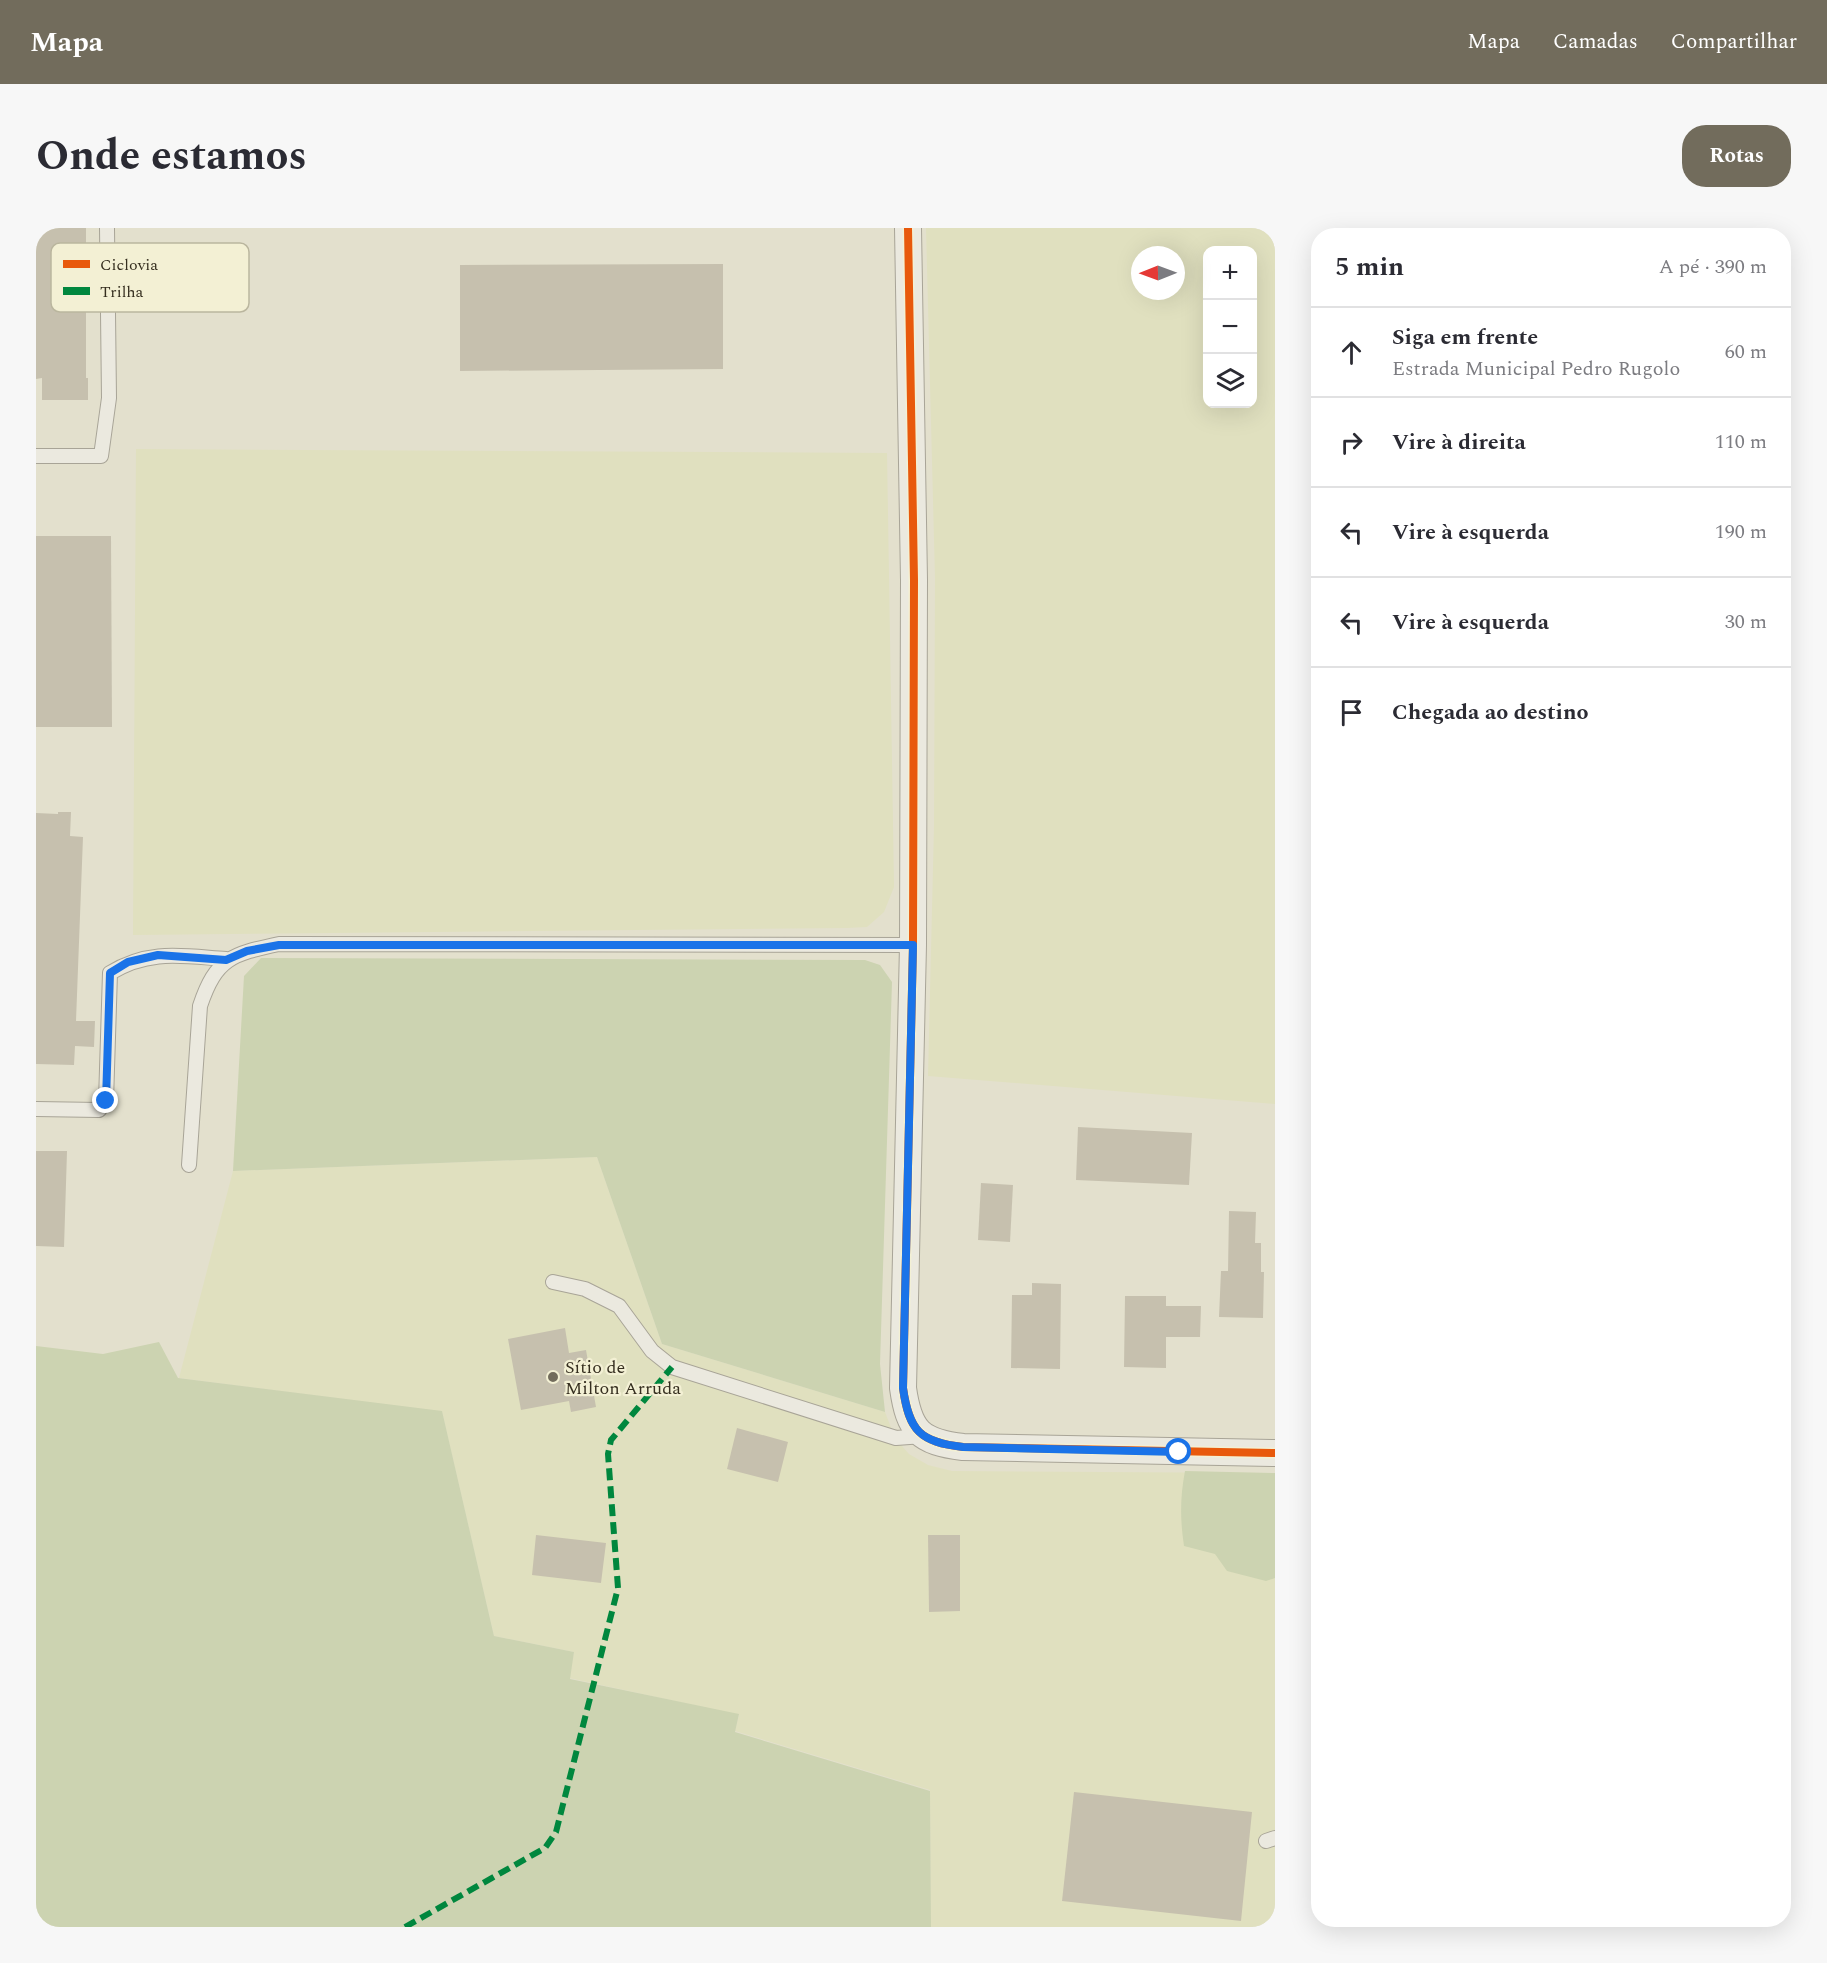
<!DOCTYPE html>
<html lang="pt">
<head>
<meta charset="utf-8">
<style>
  :root { --surface:#fff; --page:#f7f7f7; --text:#2b2b33; --muted:#7c7c81; --line:#e1e1e2; --accent:#726c5c }
  body { margin:0; font-family:Spectral,serif; background:var(--page); color:var(--text) }
  .controls { position:absolute; right:18px; top:18px; display:grid; overflow:hidden; border-radius:12px; box-shadow:0 6px 24px #0002 }
  .controls button { width:54px; height:54px; display:grid; place-items:center; padding:0; border:0; border-bottom:2px solid var(--line); background:var(--surface); color:var(--text); font:30px sans-serif }
  .compass { position:absolute; left:1095px; top:18px; width:54px; height:54px; border-radius:50%; background:var(--surface); box-shadow:0 6px 24px #0002; rotate:269deg }
  .stop { position:absolute; width:18px; height:18px; margin:-14px; border:4px solid #1a73e8; border-radius:50%; background:#fff }
  .stop.end { background:#1a73e8; border-color:#fff; box-shadow:0 2px 6px #0008 }
  .list { margin:0; padding:0; list-style:none }
  h2 { display:flex; justify-content:space-between; align-items:center; height:78px; margin:0; padding:0 24px; font-size:26px }
  h2 small { font-size:20px; font-weight:400; color:var(--muted) }
  .list li { display:grid; grid-template-columns:39px 1fr auto; gap:18px; align-items:center; box-sizing:border-box; height:90px; padding:0 24px; border-top:2px solid var(--line) }
  .list b { display:block; font-size:22px; white-space:nowrap }
  .list p { margin:0; font-size:20px; white-space:nowrap; color:var(--muted) }
  .list em { font-size:20px; font-style:normal; color:var(--muted) }
  .icon { flex:none; width:33px; height:33px; fill:none; stroke:currentColor; stroke-width:2; stroke-linecap:round; stroke-linejoin:round }
  .map { position:relative; flex:none; width:1239px; height:1699px; overflow:hidden; border-radius:24px }
  header { display:flex; align-items:center; gap:36px; box-sizing:border-box; height:84px; padding:0 30px; background:var(--accent); color:#fff }
  header strong { font-size:28px }
  nav { display:flex; gap:33px; margin-inline-start:auto; font-size:21px }
  .intro { display:flex; align-items:center; justify-content:space-between; box-sizing:border-box; height:144px; padding:0 36px }
  h1 { margin:0; font-size:42px }
  .button { padding:15px 27px; border-radius:24px; background:var(--accent); color:#fff; font-size:21px; font-weight:700 }
  main { display:flex; gap:36px; padding:0 36px }
  aside { flex:1; background:var(--surface); border-radius:24px; box-shadow:0 6px 24px #0002 }
  .map>svg:first-child { display:block }
  .farmland { fill:#e0e0bf; fill-rule:evenodd }
  .green { fill:#ccd3b1 }
  .building { fill:#c6c0ae }
  .lines { fill:none; stroke-linecap:round; stroke-linejoin:round }
  .service-casing { stroke:#a8a497; stroke-width:16 }
  .minor-casing { stroke:#a8a497; stroke-width:28 }
  .service { stroke:#ebe9df; stroke-width:14 }
  .minor { stroke:#ebe9df; stroke-width:26 }
  .quiet { stroke:#00873e; stroke-width:6; stroke-dasharray:12 6; stroke-linecap:butt }
  .cycleway-casing { stroke:#f3f0d4; stroke-width:11 }
  .cycleway { stroke:#e8590c; stroke-width:8 }
  .route { stroke:#1a73e8; stroke-width:8 }
  .poi-dot { fill:#726c5c; stroke:#f3f0d4; stroke-width:2 }
  .labels { text-anchor:middle; dominant-baseline:central; stroke-width:4.5; stroke-linejoin:round; paint-order:stroke }
  .poi-label { font-size:18px; fill:#352e1f; stroke:#f3f0d4; text-anchor:start }
  .key { fill:#f3f0d4; stroke:#bab69e; stroke-width:1.5 }
  .key-label { font-size:16px; fill:#352e1f }
</style>
</head>
<body>
<header>
<strong>Mapa</strong>
<nav><a>Mapa</a><a>Camadas</a><a>Compartilhar</a></nav>
</header>
<div class="intro"><h1>Onde estamos</h1><a class="button">Rotas</a></div>
<main>
<div class="map">
<svg width="1239" height="1699" viewBox="0 0 1239 1699">
  <rect width="100%" height="100%" fill="#e3e0cd"/>
  <g class="farmland">
    <path d="M890 0H1239V876L892 848 898 598 899 350ZM1172 22H1216V176H1172ZM1104 27H1140V63H1104Z"/>
    <polygon points="100,221 851,225 858,659 848,684 831,699 811,700 97,707"/>
    <polygon points="561,929 626,1116 849,1184 859,1210 873,1226 892,1237 916,1243 1239,1245 1239,1699 895,1699 894,1562 699,1503 703,1487 533,1450 538,1424 458,1408 406,1184 143,1150 197,943"/>
  </g>
  <g class="green">
    <polygon points="225,730 829,732 844,737 856,754 844,1136 849,1184 626,1116 561,929 197,943 208,748"/>
    <polygon points="123,1114 142,1150 406,1183 458,1408 538,1424 534,1451 703,1486 699,1504 894,1563 895,1699 0,1699 0,1118 67,1126"/>
    <path d="M1149 1243 1239 1245V1350L1230 1353 1191 1343 1179 1326 1148 1318C1144 1292 1144 1269 1149 1243Z"/>
  </g>
  <g class="building">
    <polygon points="0,0 50,0 50,150 52,150 52,172 6,172 6,150 0,151"/>
    <polygon points="687,36 687,141 424,143 424,37"/>
    <polygon points="0,308 75,308 76,499 0,499"/>
    <polygon points="22,584 35,584 34,608 47,609 40,793 59,793 58,819 39,818 38,837 0,836 0,585 22,586"/>
    <polygon points="1042,899 1156,905 1153,957 1040,952"/>
    <polygon points="0,923 31,923 28,1019 0,1018"/>
    <polygon points="945,955 977,957 974,1014 942,1012"/>
    <polygon points="1193,983 1220,984 1219,1015 1225,1015 1225,1044 1228,1044 1227,1090 1183,1089 1185,1043 1192,1043"/>
    <polygon points="996,1055 1025,1056 1024,1141 975,1140 976,1067 996,1067"/>
    <polygon points="1089,1068 1130,1068 1130,1078 1165,1078 1164,1109 1130,1109 1130,1140 1088,1139"/>
    <polygon points="529,1100 533,1125 550,1122 560,1179 535,1184 533,1173 485,1182 472,1111"/>
    <polygon points="701,1200 752,1214 742,1254 691,1241"/>
    <polygon points="500,1307 570,1315 565,1355 496,1347"/>
    <polygon points="892,1307 924,1307 924,1383 893,1384"/>
    <polygon points="1038,1564 1216,1584 1205,1693 1026,1673"/>
  </g>
  <g class="lines">
    <g class="service-casing">
      <g id="service">
        <polyline points="0,228 65,228 73,170 71,0"/>
        <path d="M0 881 63 882 70 873 74 745C113 721 146 728 190 731"/>
        <path d="M153 937 164 778C180 730 196 726 243 716L877 717"/>
        <polyline points="517,1054 549,1061 583,1078 616,1123 636,1139 860,1210 887,1208"/>
        <polyline points="1230,1613 1239,1610"/>
      </g>
    </g>
    <g class="minor-casing">
      <path id="minor" d="M872 0 878 352 877 717 867 1160C873 1203 884 1214 927 1219L1239 1225"/>
    </g>
    <use href="#service" class="service"/>
    <use href="#minor" class="minor"/>
    <polyline class="quiet" points="369,1699 509,1620 520,1604 582,1360 572,1226 575,1212 636,1139"/>
    <g class="cycleway-casing">
      <path id="cycleway" d="M872 0 878 352 877 717 867 1160C873 1203 884 1214 927 1219L1239 1225"/>
    </g>
    <use href="#cycleway" class="cycleway"/>
  </g>
  <g class="lines">
    <path class="route" d="M70 873 74 745 92 734 122 727 190 732 211 723 243 717H877L867 1160C873 1203 884 1214 927 1219L1143 1224"/>
  </g>
  <circle class="poi-dot" cx="517" cy="1149" r="6"/>
  <g class="labels">
    <g class="poi-label">
      <text x="529" y="1139">Sítio de<tspan x="529" dy="21">Milton Arruda</tspan></text>
    </g>
  </g>
  <rect x="15" y="15" width="198" height="69" rx="9" class="key"/>
  <rect x="27" y="32" width="27" height="8" fill="#e8590c"/>
  <rect x="27" y="59" width="27" height="8" fill="#00873e"/>
  <g class="key-label">
    <text x="64" y="42">Ciclovia</text>
    <text x="64" y="69">Trilha</text>
  </g>
</svg>
<div class="controls">
<button>+</button>
<button>−</button>
<button><svg class="icon" aria-label="layers" viewBox="0 0 24 24"><path d="M12 4l9 5-9 5-9-5zM3 14l9 5 9-5"/></svg></button>
</div>
<svg class="compass" viewBox="-18 -18 36 36"><path d="M0-13l5 13h-10z" fill="#e53935"/><path d="M0 13l5-13h-10z" fill="#7c7c81"/></svg>
<div class="stop" style="left:1143px;top:1224px"></div>
<div class="stop end" style="left:70px;top:873px"></div>
</div>
<aside>
<h2>5 min<small>A pé · 390 m</small></h2>
<ul class="list">
<li><svg class="icon" aria-label="ahead" viewBox="0 0 24 24"><path d="M12 20V5M6 11l6-6 6 6"/></svg><div><b>Siga em frente</b><p>Estrada Municipal Pedro Rugolo</p></div><em>60 m</em></li>
<li><svg class="icon" aria-label="right" viewBox="0 0 24 24"><path d="M7 20v-9h11M14 6l5 5-5 5"/></svg><div><b>Vire à direita</b></div><em>110 m</em></li>
<li><svg class="icon" aria-label="left" viewBox="0 0 24 24"><path d="M17 20v-9H6M10 6l-5 5 5 5"/></svg><div><b>Vire à esquerda</b></div><em>190 m</em></li>
<li><svg class="icon" aria-label="left" viewBox="0 0 24 24"><path d="M17 20v-9H6M10 6l-5 5 5 5"/></svg><div><b>Vire à esquerda</b></div><em>30 m</em></li>
<li><svg class="icon" aria-label="arrive" viewBox="0 0 24 24"><path d="M6 21V4h12l-3 4 3 4H6"/></svg><div><b>Chegada ao destino</b></div></li>
</ul>
</aside>
</main>
</body>
</html>
